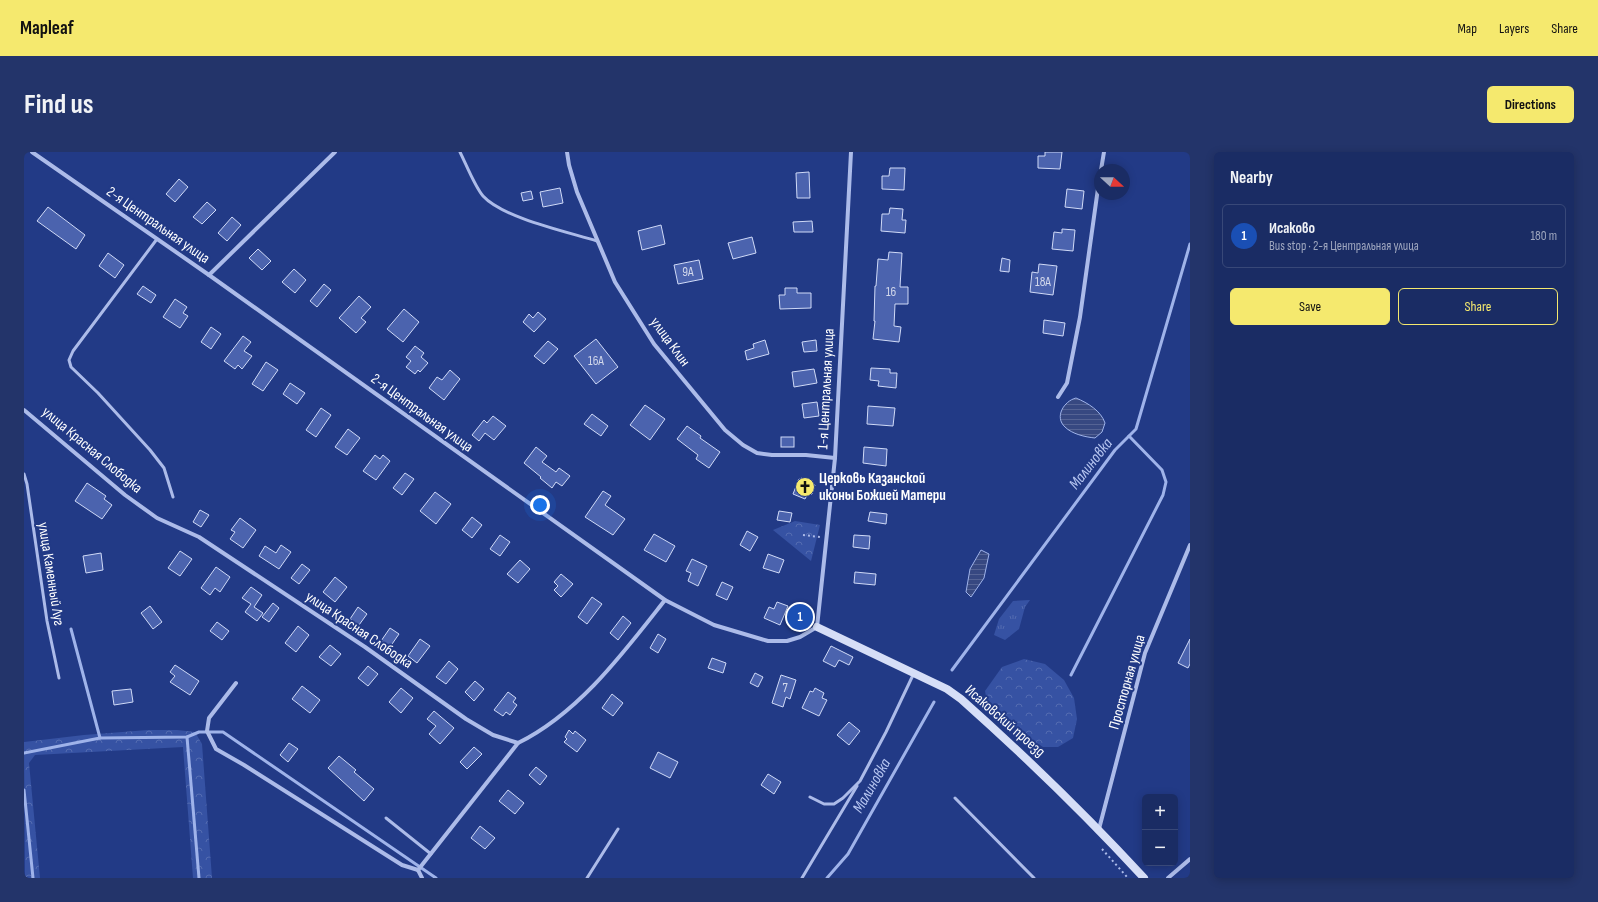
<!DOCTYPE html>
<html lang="en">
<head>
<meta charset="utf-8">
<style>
  :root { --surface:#1a2c64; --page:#23346a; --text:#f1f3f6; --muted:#9fa7bf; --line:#384878; --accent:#f5e96e }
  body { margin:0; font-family:"Sofia Sans Condensed",sans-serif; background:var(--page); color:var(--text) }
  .controls { position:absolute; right:12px; bottom:12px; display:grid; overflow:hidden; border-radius:6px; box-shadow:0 2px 10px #0003 }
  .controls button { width:36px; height:36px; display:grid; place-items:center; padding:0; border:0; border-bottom:1px solid var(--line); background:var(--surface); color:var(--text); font:20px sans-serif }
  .compass { position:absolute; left:1070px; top:12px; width:36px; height:36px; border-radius:50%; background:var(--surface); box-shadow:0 2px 10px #0003; rotate:111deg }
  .you { position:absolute; left:516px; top:353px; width:14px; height:14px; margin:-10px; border:3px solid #fff; border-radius:50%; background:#1a73e8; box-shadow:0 0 0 6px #1a73e833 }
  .badge { display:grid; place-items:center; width:26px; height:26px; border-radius:50%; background:var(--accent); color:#fff; font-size:13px; font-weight:700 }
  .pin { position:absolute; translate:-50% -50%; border:2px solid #fff; box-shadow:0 1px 4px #0006 }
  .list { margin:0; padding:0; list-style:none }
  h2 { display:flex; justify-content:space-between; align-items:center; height:52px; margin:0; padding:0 16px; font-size:17px }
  h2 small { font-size:13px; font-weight:400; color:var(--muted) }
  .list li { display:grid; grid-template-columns:26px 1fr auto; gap:12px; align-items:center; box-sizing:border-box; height:64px; margin:0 8px 8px; padding:0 8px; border:1px solid var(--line); border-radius:6px }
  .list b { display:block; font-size:15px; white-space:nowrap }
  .list p { margin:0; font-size:13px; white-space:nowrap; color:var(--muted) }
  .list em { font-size:13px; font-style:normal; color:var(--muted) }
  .actions { display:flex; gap:8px; padding:12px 16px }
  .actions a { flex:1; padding:9px 0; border:1px solid var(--accent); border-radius:6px; text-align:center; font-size:14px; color:var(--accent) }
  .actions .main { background:var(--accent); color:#111 }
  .map { position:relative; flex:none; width:1166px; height:726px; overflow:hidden; border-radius:6px }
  header { display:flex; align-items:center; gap:24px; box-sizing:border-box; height:56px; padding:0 20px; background:var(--accent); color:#111 }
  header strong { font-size:19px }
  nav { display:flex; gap:22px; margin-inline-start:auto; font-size:14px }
  .intro { display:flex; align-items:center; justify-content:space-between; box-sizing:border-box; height:96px; padding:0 24px }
  h1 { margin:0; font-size:28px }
  .button { padding:10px 18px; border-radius:6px; background:var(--accent); color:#111; font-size:14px; font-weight:700 }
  main { display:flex; gap:24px; padding:0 24px }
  aside { flex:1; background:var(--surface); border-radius:6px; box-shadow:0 2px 10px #0003 }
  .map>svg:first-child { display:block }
  .grass { fill:url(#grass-tufts) }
  .forest { fill:url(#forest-crowns) }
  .water { fill:url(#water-rules); stroke:#9fb3ea }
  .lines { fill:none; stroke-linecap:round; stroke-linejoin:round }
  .stream { stroke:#9fb3ea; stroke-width:3 }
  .building { fill:#4b63ae; stroke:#d0daf7 }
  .path { stroke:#acbbe9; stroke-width:2; stroke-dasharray:2 3; stroke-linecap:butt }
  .lane { stroke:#acbbe9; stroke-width:3 }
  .street { stroke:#acbbe9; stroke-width:4 }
  .secondary { stroke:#d6def7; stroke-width:8 }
  .labels { text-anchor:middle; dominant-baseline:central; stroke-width:4; stroke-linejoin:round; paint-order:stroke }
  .number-label { font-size:13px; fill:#d2d8eb }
  .street-label { font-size:15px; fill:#fff; stroke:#223a86 }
  .poi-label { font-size:15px; font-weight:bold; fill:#fff; stroke:#223a86; text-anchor:start }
  .water-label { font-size:16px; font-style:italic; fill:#b7c6f1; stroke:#223a86 }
</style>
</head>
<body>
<header>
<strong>Mapleaf</strong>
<nav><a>Map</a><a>Layers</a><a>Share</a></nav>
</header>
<div class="intro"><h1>Find us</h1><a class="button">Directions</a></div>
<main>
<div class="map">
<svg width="1166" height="726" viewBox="0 0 1166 726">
  <defs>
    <pattern id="grass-tufts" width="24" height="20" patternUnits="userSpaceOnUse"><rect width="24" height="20" fill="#3652a3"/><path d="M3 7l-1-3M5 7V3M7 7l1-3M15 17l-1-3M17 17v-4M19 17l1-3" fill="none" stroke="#546cb1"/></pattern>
    <pattern id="forest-crowns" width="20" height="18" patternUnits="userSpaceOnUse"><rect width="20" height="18" fill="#3652a3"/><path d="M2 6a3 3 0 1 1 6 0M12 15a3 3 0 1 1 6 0" fill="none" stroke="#546cb1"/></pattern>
    <pattern id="water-rules" width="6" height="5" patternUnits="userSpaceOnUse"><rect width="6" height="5" fill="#374881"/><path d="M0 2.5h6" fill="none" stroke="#556394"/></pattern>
  </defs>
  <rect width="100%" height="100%" fill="#223a86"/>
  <polygon class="grass" points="1006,448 1001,455 995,477 981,488 970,483 975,467 989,449"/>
  <g class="forest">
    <polygon points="771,369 796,373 787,409 749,378"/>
    <polygon points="1000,507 1021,512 1040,528 1050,546 1053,567 1049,586 1034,595 1019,595 992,578 964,556 961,539 978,515"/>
    <polygon points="124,578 153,578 171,580 178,592 188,726 169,726 159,595 11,603 5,611 16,726 1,726 0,590 60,583"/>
  </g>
  <g class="water">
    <path d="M1052 246C1064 251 1077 259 1081 271L1078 280 1071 286C1061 285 1048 282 1041 275 1030 265 1040 249 1052 246Z"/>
    <polygon points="957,398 965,402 960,426 947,445 942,440 946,417"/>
  </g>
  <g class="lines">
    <g class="stream">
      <polyline points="47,477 76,586"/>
      <polyline points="928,518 1091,298 1112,277 1166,92"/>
      <polyline points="1047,523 1139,343 1142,330 1138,318 1105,284"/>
      <polyline points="163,585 175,726"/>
      <polyline points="0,601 76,586 163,585 175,580 199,580 412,726"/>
      <polyline points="0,638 9,726"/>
      <polyline points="803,726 824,702 910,550"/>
    </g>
  </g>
  <g class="building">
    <polygon points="1021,0 1038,0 1036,17 1014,16 1014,4 1021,4"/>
    <polygon points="866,16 881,16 880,38 858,37 858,24 865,24"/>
    <polygon points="785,20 786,46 773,46 772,21"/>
    <polygon points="155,27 164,35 151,50 142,42"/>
    <polygon points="536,36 539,51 519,55 516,40"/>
    <polygon points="1043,37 1060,39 1058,57 1041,55"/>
    <polygon points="507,39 509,47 499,49 497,41"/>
    <polygon points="183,50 192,58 178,72 169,65"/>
    <polygon points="24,55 61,83 52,97 13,69"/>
    <polygon points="866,56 879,57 878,68 882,68 881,81 857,79 858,62 865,62"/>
    <polygon points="208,65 217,73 203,89 194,81"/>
    <polygon points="788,69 789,80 770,80 769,70"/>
    <polygon points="637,73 641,92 618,98 614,79"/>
    <polygon points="1038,77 1051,78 1049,99 1028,97 1030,80 1038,81"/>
    <polygon points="728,85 732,101 709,107 704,91"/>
    <polygon points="234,97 247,109 238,118 225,106"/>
    <polygon points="865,100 878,101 876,135 884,135 884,152 871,152 870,174 877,175 875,190 849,187 851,169 850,169 851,134 852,134 854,107 864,108"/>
    <polygon points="84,101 100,113 91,126 75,114"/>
    <polygon points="978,106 986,108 985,120 976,119"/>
    <polygon points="675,108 679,127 654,132 650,113"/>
    <polygon points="1015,112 1033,114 1029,143 1006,140 1008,120 1014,121"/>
    <polygon points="270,117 282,128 271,141 258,130"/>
    <polygon points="300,132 307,138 293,155 286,149"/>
    <polygon points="119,134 132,143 127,151 113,142"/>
    <polygon points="761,136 773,136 773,141 787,141 787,156 756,157 755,143 761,143"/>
    <polygon points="335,144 347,155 337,166 342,170 332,181 315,166"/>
    <polygon points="151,147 163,155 159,161 164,164 156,176 139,165"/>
    <polygon points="380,157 395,170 379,190 363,177"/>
    <polygon points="514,160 522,167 510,180 499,170 505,162 509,166"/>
    <polygon points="1020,168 1041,171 1039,184 1019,181"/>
    <polygon points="187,175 197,182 187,197 177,190"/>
    <polygon points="219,184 227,190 220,199 228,204 218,217 214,213 211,217 200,209"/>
    <polygon points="572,187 594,215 572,232 550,204"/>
    <polygon points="741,188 745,202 723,208 721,199 730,196 729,192"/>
    <polygon points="792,188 793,199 780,200 778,190"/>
    <polygon points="524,189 534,197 520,212 510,204"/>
    <polygon points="391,194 400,201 397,205 404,211 396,220 394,218 391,222 382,215 387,209 382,205"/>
    <polygon points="242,210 254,218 239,239 228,232"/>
    <polygon points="847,216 866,217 866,221 873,221 872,236 854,234 855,229 846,228"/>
    <polygon points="790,217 793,231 770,235 768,220"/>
    <polygon points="426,218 436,227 420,248 405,236 413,225 418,228"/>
    <polygon points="266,231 281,241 273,252 259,242"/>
    <polygon points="793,250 795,264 780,266 778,252"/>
    <polygon points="621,253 641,267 626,288 606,273"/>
    <polygon points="844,254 871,256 869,274 843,272"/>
    <polygon points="297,256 307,263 292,285 282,278"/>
    <polygon points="568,262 584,274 577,284 560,272"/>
    <polygon points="469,264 482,274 470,288 461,281 455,289 448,283 460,268 463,271"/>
    <polygon points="663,274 677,284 676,286 696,300 685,316 672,307 674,303 653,287"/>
    <polygon points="324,277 336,286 323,303 311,295"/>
    <rect x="757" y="285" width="13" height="10"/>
    <polygon points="512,295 523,304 518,310 532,320 535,316 546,324 538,334 532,330 528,336 516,326 517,325 500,311"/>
    <polygon points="840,295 863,297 862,314 839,311"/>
    <polygon points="351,303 356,307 359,303 366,309 352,328 339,319"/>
    <polygon points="381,321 390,327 378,343 369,336"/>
    <polygon points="777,326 789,330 788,332 791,333 788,342 783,343 781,347 769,342 775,327 777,328"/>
    <polygon points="63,331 82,344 80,347 88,353 78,367 51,349"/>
    <polygon points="579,339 587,344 581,353 601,367 589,383 561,365"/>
    <polygon points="411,340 427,352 412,372 396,359"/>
    <polygon points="176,358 185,363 177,375 169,370"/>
    <polygon points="755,359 768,361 766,370 753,368"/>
    <polygon points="846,360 863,362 862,372 844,369"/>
    <polygon points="448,365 458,373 448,386 438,378"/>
    <polygon points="216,366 232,378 219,396 206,387 211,380 207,378"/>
    <polygon points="723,379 734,385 726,399 716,393"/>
    <polygon points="630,382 651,394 642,410 620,398"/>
    <polygon points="476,383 486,390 476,404 466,397"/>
    <polygon points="830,383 846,384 845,397 829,395"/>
    <polygon points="257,393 267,400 255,417 235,404 241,394 252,401"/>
    <polygon points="156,399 168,407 156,424 144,416"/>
    <polygon points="77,401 79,418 62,421 59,404"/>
    <polygon points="744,402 760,408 755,421 739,416"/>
    <polygon points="668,407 683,414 674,434 664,429 667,421 662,419"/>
    <polygon points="496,408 506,417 494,431 483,422"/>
    <polygon points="278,412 286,418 275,432 267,426"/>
    <polygon points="192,415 206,425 196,440 191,436 186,443 177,436"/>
    <polygon points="831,420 852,422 851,433 830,431"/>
    <polygon points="537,422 549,432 537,445 530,438 534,434 530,430"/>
    <polygon points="311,425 323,435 311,450 299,440"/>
    <polygon points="698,430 709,435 703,448 692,443"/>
    <polygon points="227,435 238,443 230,455 239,461 233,469 221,460 227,452 218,446"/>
    <polygon points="568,445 578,452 563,472 554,465"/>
    <polygon points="753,450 764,454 756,473 740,466 745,455 750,457"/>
    <polygon points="249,451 255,456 245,470 238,465"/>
    <polygon points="126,454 138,470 129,477 117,461"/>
    <polygon points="334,455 343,462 335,473 326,467"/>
    <polygon points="599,464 607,471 594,488 586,481"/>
    <polygon points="193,470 205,479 198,488 186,479"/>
    <polygon points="274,474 285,483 272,500 261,491"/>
    <polygon points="366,476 375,482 366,495 357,489"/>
    <polygon points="634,482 642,487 634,501 626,496"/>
    <polygon points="396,487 406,494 393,511 384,504"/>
    <polygon points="1166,487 1166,512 1164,516 1154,511"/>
    <polygon points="306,493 317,502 307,514 295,505"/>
    <polygon points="807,494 829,505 825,513 815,508 811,515 799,509"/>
    <polygon points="688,506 702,511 699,521 684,516"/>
    <polygon points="425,509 434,517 422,532 412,525"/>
    <polygon points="151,513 175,529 166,543 146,530 151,524 146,520"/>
    <polygon points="344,514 354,522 344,534 334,526"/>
    <polygon points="731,521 739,525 734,535 726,531"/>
    <polygon points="757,523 772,528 766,547 762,545 759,555 748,551"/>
    <polygon points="451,529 460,537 450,549 441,540"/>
    <polygon points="278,534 296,548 286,561 268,547"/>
    <polygon points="377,536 389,546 377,561 365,550"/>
    <polygon points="791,536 800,541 798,546 803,548 795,564 778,556 786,539 789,540"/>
    <polygon points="107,537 109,550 90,553 88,539"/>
    <polygon points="484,540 492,546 489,550 493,553 486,563 482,560 479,564 470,558"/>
    <polygon points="588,542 599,551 589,564 578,556"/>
    <polygon points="410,559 430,576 416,592 405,582 412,574 403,567"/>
    <polygon points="825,570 836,579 825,593 813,583"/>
    <polygon points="545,578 549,582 551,579 562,588 553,600 540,590 543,587 541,585"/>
    <polygon points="265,591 274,597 264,610 256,603"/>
    <polygon points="450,595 458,602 443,617 436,610"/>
    <polygon points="634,600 654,610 646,626 626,616"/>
    <polygon points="315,604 332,618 330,620 350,637 340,649 304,616"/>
    <polygon points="512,615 523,624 516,633 505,623"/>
    <polygon points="744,622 757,630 750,642 737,633"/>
    <polygon points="484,638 500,651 491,662 475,649"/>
    <polygon points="456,674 471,686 461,697 447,686"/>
  </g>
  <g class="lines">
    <g class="path">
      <polyline points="779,383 796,385"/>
      <polyline points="1078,697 1104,726"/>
    </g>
    <g class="lane">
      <path d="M436 0C442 12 451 35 459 44 479 66 544 80 573 89"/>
      <polyline points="133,87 49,199 45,208 47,215 74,241 126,298 140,316 149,345"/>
      <polyline points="0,322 3,332 23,469 35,526"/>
      <polyline points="786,645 800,652 810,652 819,646 836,629 862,580 890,521"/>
      <polyline points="931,646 1010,726"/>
      <polyline points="362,666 407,702"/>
      <polyline points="563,726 594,677"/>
      <polyline points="778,726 833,634"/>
    </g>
    <g class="street">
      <polyline points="8,0 185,123 641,448 690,473 744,489 763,489 776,485 793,475 811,306 827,0"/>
      <polyline points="543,0 545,13 553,40 591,130 630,192 701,278 719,293 733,301 748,303 782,303 811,306"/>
      <polyline points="1077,18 1080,0"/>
      <polyline points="185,123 311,0"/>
      <polyline points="1034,245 1043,231 1056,165 1076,22"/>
      <path d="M0 258 101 343 133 366 175 385 341 495 442 567 469 583 494 591C555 561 600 500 641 448"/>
      <polyline points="212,531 185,566 183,579 192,597 220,613 378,713 394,718 494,591"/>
      <polyline points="1075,677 1121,501 1166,393"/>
      <polyline points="394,718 398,726"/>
      <polyline points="1144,726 1166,707"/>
    </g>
    <path class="secondary" d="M793 475 923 537 937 547C1001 604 1062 663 1120 726"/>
  </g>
  <defs>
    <g id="church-disc" transform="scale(1)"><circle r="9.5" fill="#f5e96e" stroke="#223a86"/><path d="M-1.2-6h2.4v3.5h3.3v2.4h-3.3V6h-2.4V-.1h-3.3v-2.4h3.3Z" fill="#111"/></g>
  </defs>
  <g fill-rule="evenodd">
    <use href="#church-disc" x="781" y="335"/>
  </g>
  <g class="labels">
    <g class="number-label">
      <text x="664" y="120">9А</text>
      <text x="1019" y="130">18А</text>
      <text x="867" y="140">16</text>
      <text x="572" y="209">16А</text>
      <text x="761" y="536">7</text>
    </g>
    <g class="street-label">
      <text transform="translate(134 73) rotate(35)">2-я Центральная улица</text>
      <text transform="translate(646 190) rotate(54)">улица Клин</text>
      <text transform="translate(802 237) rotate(-87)">1-я Центральная улица</text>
      <text transform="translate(398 261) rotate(36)">2-я Центральная улица</text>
      <text transform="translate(68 298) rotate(40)">улица Красная Слободка</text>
      <text transform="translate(27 422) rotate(81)">улица Каменный Луг</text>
      <text transform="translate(335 478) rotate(34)">улица Красная Слободка</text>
      <text transform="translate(1103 530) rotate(-74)">Просторная улица</text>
      <text transform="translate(981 569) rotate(41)">Исаковский проезд</text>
    </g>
    <g class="poi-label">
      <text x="795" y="326">Церковь Казанской<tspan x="795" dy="17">иконы Божией Матери</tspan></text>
    </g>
    <g class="water-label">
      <text transform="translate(1067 312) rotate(-52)">Малиновка</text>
      <text transform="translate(848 634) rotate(-60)">Малиновка</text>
    </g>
  </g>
</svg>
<div class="controls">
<button>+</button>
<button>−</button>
</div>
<svg class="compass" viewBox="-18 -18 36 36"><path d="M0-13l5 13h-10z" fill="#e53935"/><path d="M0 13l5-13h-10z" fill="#9fa7bf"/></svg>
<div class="you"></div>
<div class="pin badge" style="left:776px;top:465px;background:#1a4fb4">1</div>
</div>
<aside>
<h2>Nearby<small></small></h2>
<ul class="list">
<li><span class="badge" style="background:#1a4fb4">1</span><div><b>Исаково</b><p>Bus stop · 2-я Центральная улица</p></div><em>180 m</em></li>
</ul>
<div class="actions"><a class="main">Save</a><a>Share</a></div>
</aside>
</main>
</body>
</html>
